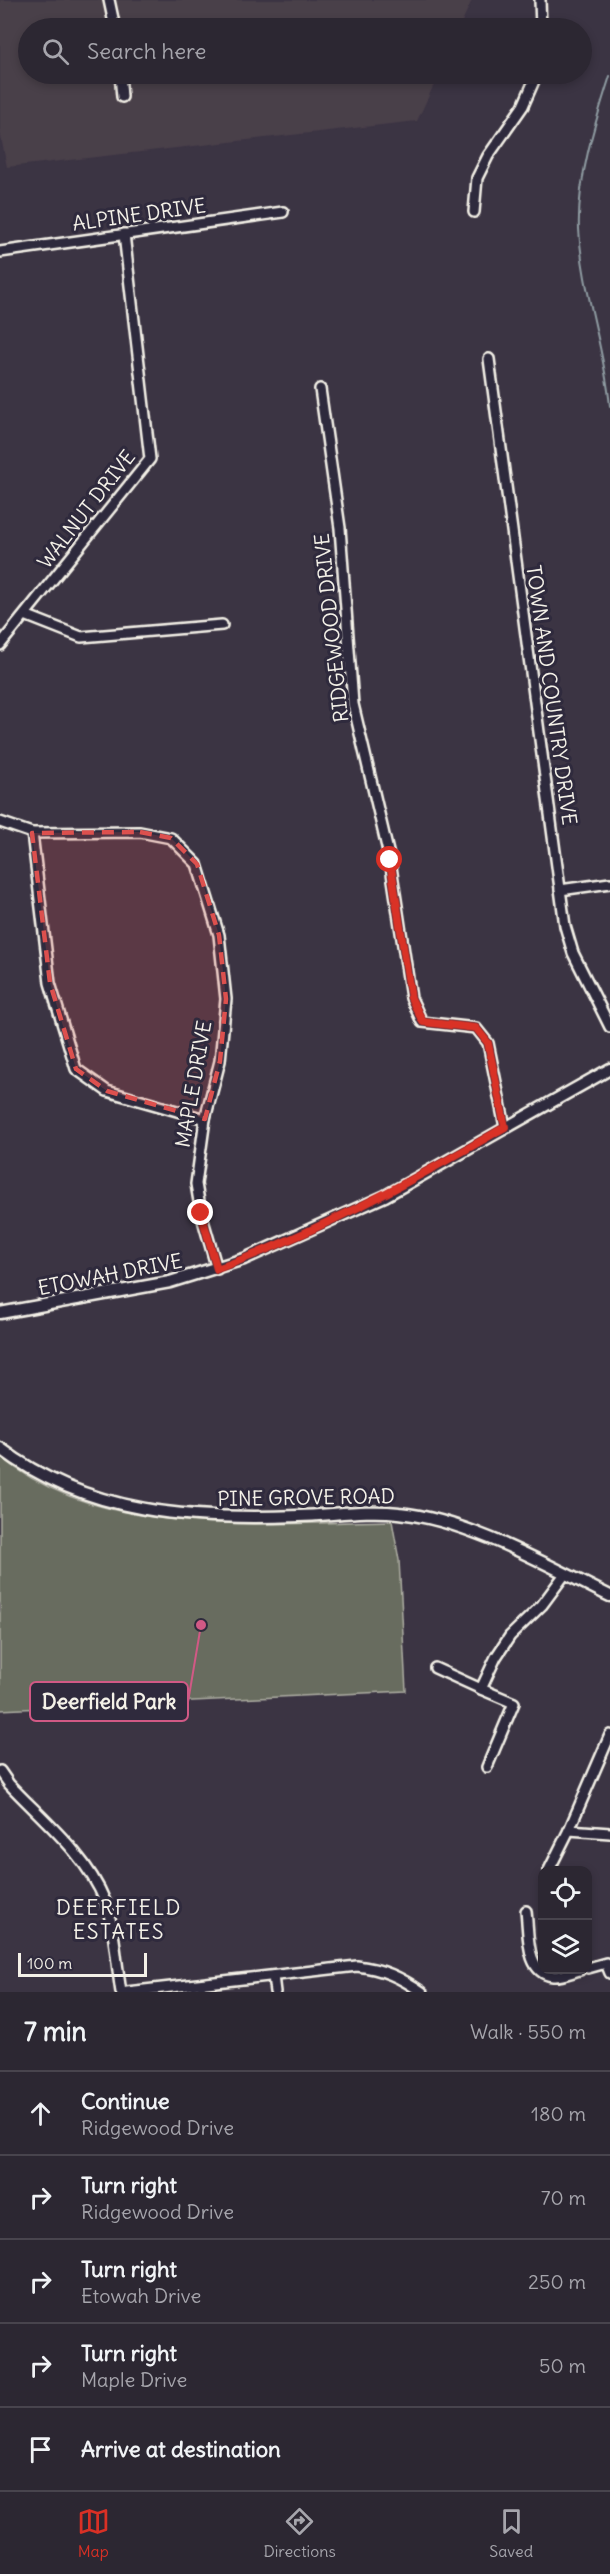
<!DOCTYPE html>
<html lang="en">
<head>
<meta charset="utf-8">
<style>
  :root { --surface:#2c2732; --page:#38333e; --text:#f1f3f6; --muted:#a6a5ac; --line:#48444d; --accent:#d93025 }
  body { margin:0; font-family:Delius,sans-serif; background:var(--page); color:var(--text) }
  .controls { position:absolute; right:18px; bottom:18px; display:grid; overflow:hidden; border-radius:12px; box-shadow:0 3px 9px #0003 }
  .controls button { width:54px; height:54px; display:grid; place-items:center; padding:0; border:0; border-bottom:2px solid var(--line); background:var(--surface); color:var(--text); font:30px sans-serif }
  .scale { position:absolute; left:18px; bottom:15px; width:129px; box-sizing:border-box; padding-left:6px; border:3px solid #f4f1e8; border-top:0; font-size:16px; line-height:21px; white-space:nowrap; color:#f4f1e8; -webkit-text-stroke:4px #2f2a3d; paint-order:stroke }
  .stop { position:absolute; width:18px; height:18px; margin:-14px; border:4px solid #d93025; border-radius:50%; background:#fff }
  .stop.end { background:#d93025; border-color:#fff; box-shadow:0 2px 6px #0008 }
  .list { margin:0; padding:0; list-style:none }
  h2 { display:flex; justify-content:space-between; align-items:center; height:78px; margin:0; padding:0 24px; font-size:26px }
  h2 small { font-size:20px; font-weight:400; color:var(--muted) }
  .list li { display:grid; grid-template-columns:39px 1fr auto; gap:18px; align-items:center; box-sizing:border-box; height:84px; padding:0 24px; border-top:2px solid var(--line) }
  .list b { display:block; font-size:22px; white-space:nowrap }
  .list p { margin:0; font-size:20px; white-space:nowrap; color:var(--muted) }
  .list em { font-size:20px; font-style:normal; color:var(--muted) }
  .icon { flex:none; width:33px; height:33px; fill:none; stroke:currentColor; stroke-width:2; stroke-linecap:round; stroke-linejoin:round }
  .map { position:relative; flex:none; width:610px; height:1992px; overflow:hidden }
  .search { position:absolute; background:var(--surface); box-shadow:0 3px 9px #0003; left:18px; right:18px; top:18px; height:66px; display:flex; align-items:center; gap:15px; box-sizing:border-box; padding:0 21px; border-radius:33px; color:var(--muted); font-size:22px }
  .sheet { height:498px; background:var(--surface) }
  nav { display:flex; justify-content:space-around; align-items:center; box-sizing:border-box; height:84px; border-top:2px solid var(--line); background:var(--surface); font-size:16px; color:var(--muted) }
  nav a { display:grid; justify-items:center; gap:3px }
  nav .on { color:var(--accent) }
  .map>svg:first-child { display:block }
  .built { fill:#4a3f4a }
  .green { fill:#676c5e; stroke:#aeaea3; stroke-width:1.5 }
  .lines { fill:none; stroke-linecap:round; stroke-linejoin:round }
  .stream { stroke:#8f9ca2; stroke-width:2 }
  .minor-casing { stroke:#f4f1e8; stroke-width:14 }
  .tertiary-casing { stroke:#f4f1e8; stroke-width:15 }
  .minor { stroke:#2f2a3d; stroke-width:9 }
  .tertiary { stroke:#2f2a3d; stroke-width:10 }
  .route { stroke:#d93025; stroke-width:8 }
  .marked { fill:#dc504e; fill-opacity:0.2; stroke:#dc504e; stroke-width:4.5; stroke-dasharray:12 8; stroke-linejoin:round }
  .labels { text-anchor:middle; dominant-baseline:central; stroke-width:6; stroke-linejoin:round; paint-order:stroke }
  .street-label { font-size:20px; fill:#f4f1e8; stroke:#2f2a3d }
  .neighbourhood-label { font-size:21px; letter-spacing:1.5px; fill:#f4f1e8; stroke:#2f2a3d }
  .leader { fill:none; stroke:#d15985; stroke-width:2 }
  .callout-dot { fill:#d15985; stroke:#2f2a3d; stroke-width:2 }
  .callout { fill:#2f2a3d; stroke:#d15985; stroke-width:2 }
  .callout-label { font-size:21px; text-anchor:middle; font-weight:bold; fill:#f4f1e8 }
</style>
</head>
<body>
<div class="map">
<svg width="610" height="1992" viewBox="0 0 610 1992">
  <rect width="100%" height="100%" fill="#3b3443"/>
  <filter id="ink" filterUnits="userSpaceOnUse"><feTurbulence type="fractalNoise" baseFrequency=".0167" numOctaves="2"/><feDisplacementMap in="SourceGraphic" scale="12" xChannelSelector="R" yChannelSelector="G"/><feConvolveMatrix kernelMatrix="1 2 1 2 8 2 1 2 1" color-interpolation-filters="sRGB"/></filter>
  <g filter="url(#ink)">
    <polygon class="built" points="0,0 472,0 459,28 28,28 28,74 439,74 417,121 7,167 0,132"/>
    <path class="green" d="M0 1456C100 1541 269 1523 392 1521L399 1560 406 1691 0 1710Z"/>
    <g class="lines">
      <path class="stream" d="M610 76C595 123 577 179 579 229 582 289 604 346 610 406"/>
      <g class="minor-casing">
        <g id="minor">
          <polyline points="109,0 115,28"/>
          <polyline points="540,0 541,28"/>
          <polyline points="120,74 122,97"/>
          <polyline points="474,212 477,178 488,156 523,106 537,74"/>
          <polyline points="0,252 283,212"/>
          <polyline points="489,359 565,926 573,953 610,1027"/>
          <polyline points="320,389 340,528 353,704 390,860 411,998 422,1022 476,1028 488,1043 505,1127"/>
          <polyline points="25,615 81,637 222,625"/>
          <polyline points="0,645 150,459 124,234"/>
          <polyline points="0,822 32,833 140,832 171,838 197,864 219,935 226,999 220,1061 205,1119 196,1184 201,1213 217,1269"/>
          <polyline points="32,833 50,983 76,1069 107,1091 205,1119"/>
          <polyline points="560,890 610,883"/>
          <polyline points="435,1668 481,1689 496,1657 510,1636 542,1605 565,1574"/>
          <polyline points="481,1689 514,1703 487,1767"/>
          <path d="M0 1771 9 1784C43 1820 86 1854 105 1901 115 1929 116 1962 121 1992"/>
          <polyline points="569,1830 610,1833"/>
          <polyline points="549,1870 569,1830 610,1735"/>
          <path d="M526 1911C529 1933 525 1973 553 1976 561 1977 572 1972 580 1970"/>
          <polyline points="588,1968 606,1963 610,1973"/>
          <polyline points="273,1976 275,1992"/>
          <path d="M127 1992 357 1966C383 1969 400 1977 422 1992"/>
        </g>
      </g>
      <g class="tertiary-casing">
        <g id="tertiary">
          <polyline points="0,1313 170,1282 244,1259 385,1196 610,1069"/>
          <path d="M0 1448C88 1515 194 1520 299 1516 332 1515 367 1509 399 1513 469 1520 547 1565 610 1596"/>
        </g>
      </g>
      <use href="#minor" class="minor"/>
      <use href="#tertiary" class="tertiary"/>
    </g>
  </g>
  <g class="lines" filter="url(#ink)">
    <path class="route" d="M201 1213 217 1269C318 1232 412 1181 505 1127L488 1043 476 1028 423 1022 411 998 390 860"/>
  </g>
  <path class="marked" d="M140 832 171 838 197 864 219 935 226 999 220 1061 205 1119 107 1091 76 1069 50 983 32 833Z"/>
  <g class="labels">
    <g class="street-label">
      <text transform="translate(139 214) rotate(-8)">ALPINE DRIVE</text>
      <text transform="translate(86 509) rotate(-52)">WALNUT DRIVE</text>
      <text transform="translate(331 628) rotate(-96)">RIDGEWOOD DRIVE</text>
      <text transform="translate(552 695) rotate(82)">TOWN AND COUNTRY DRIVE</text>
      <text transform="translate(193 1084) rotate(-80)">MAPLE DRIVE</text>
      <text transform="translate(110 1274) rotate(-11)">ETOWAH DRIVE</text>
      <text transform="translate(306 1497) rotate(-1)">PINE GROVE ROAD</text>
    </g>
    <g class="neighbourhood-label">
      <text x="119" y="1907">DEERFIELD<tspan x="119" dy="24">ESTATES</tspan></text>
    </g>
  </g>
  <path class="leader" d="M201 1625L188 1702"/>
  <circle class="callout-dot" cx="201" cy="1625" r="6"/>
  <rect class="callout" x="30" y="1682" width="158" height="39" rx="6"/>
  <g class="callout-label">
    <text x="109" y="1709">Deerfield Park</text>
  </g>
</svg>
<div class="controls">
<button><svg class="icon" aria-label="locate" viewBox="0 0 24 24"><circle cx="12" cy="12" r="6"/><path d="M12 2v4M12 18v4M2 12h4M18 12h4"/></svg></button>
<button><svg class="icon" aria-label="layers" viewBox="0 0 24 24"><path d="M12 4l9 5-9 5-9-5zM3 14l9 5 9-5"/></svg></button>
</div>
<div class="scale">100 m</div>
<div class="stop" style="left:390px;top:860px"></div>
<div class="stop end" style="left:201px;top:1213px"></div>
<div class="search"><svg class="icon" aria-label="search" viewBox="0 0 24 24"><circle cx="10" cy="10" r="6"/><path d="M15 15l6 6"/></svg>Search here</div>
</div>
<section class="sheet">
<h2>7 min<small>Walk · 550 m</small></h2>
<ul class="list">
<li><svg class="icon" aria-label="ahead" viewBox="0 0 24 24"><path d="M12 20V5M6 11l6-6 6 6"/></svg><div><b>Continue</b><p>Ridgewood Drive</p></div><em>180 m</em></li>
<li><svg class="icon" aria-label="right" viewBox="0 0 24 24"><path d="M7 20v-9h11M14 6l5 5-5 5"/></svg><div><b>Turn right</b><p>Ridgewood Drive</p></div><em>70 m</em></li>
<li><svg class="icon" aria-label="right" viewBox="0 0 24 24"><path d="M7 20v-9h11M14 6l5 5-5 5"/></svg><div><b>Turn right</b><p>Etowah Drive</p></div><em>250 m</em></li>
<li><svg class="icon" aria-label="right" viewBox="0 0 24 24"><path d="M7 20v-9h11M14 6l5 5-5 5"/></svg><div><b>Turn right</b><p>Maple Drive</p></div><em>50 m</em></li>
<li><svg class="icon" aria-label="arrive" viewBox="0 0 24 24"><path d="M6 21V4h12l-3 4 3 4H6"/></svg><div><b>Arrive at destination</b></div></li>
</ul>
</section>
<nav>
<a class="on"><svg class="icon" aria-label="map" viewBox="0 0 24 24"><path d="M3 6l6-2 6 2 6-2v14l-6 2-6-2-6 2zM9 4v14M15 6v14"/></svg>Map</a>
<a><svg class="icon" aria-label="directions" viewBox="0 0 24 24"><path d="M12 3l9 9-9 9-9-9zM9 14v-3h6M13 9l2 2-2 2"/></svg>Directions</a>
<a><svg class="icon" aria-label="saved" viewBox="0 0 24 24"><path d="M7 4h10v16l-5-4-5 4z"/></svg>Saved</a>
</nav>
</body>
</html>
